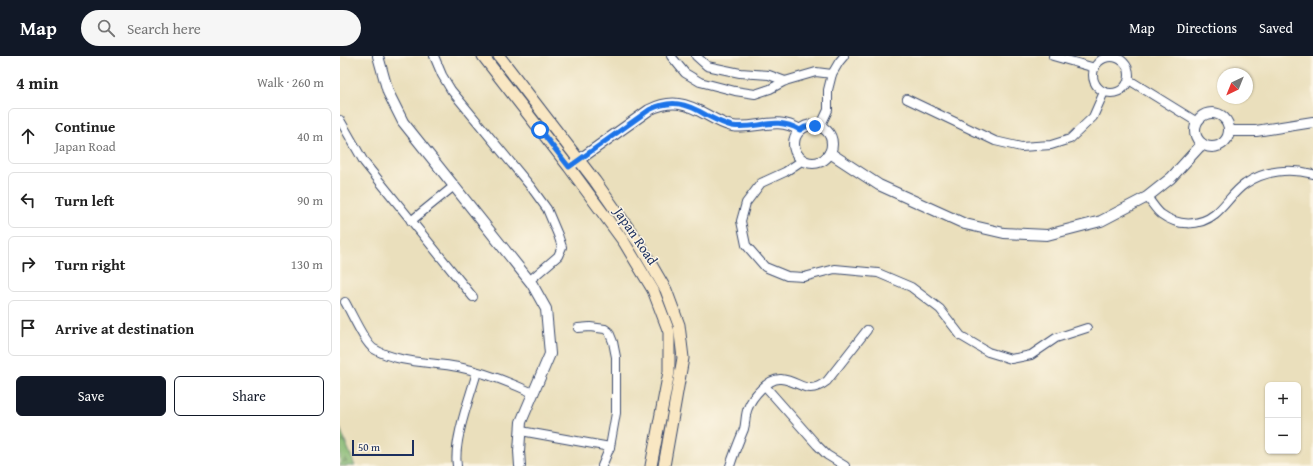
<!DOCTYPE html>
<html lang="en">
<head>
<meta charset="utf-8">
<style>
  :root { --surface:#fff; --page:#f6f6f6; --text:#222; --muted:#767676; --line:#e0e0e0; --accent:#111827 }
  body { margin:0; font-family:"Gentium Book Plus",serif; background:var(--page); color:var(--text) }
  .controls { position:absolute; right:12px; bottom:12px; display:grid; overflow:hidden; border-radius:6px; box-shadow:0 1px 3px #0004 }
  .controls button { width:36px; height:36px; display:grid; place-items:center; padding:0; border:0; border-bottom:1px solid var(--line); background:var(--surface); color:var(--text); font:20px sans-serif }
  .compass { position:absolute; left:877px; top:12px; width:36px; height:36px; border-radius:50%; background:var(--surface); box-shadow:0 1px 3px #0004; rotate:223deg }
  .scale { position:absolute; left:12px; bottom:10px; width:62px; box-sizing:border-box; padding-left:4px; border:2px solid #1b2f5e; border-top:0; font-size:11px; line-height:14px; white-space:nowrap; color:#1b2f5e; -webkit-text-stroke:3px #fcf5e5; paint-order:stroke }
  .stop { position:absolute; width:12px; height:12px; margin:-9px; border:3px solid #1a73e8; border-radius:50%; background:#fff }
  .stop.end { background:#1a73e8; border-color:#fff; box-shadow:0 1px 4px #0008 }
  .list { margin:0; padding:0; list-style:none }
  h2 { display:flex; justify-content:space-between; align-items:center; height:52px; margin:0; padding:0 16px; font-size:17px }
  h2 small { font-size:13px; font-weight:400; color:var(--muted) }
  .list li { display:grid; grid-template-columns:26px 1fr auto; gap:12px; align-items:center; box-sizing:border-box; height:56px; margin:0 8px 8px; padding:0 8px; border:1px solid var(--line); border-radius:6px }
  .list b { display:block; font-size:15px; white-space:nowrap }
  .list p { margin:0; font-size:13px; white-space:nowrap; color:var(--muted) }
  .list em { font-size:13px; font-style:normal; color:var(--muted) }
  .actions { display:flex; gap:8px; padding:12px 16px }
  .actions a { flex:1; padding:9px 0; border:1px solid var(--accent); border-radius:6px; text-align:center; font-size:14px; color:var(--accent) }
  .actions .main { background:var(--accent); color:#fff }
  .icon { flex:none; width:22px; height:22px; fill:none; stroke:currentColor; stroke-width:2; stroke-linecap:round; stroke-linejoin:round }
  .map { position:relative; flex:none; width:973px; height:410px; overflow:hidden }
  header { display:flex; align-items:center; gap:24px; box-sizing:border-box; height:56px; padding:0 20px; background:var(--accent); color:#fff }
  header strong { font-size:19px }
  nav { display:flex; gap:22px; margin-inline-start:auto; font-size:14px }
  .search { width:280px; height:36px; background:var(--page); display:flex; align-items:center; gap:10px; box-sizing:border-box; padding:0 14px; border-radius:22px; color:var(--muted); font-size:15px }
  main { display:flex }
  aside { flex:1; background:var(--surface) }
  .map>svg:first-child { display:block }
  .forest { fill:url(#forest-firs); stroke:#527469 }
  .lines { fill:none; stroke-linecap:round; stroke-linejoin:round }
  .minor-casing { stroke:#3a496c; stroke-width:10 }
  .tertiary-casing { stroke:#3a496c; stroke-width:12 }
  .secondary-casing { stroke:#3a496c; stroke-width:13 }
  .minor { stroke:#fff; stroke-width:8 }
  .tertiary { stroke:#fff; stroke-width:10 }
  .secondary { stroke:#f9e7c3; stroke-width:11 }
  .route { stroke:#1a73e8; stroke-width:5 }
  .labels { text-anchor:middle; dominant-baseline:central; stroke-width:3; stroke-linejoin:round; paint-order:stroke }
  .street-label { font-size:14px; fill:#1b2f5e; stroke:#fcf5e5 }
</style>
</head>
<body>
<header>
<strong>Map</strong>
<div class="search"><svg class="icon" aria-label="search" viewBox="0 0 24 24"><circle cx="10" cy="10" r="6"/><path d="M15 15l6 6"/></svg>Search here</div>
<nav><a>Map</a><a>Directions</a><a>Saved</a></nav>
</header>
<main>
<aside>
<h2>4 min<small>Walk · 260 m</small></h2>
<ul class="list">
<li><svg class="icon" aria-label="ahead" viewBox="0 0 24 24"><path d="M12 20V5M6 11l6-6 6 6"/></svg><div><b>Continue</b><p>Japan Road</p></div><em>40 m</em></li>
<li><svg class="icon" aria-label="left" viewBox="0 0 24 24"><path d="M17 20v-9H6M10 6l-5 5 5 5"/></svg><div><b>Turn left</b></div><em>90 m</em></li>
<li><svg class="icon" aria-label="right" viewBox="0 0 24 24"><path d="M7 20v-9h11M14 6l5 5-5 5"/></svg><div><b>Turn right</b></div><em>130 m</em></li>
<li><svg class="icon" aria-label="arrive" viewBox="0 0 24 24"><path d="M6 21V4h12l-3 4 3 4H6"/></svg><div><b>Arrive at destination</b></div></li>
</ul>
<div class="actions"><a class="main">Save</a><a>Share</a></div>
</aside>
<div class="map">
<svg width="973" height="410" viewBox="0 0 973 410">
  <defs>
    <pattern id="forest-firs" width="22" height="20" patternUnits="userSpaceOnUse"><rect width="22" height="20" fill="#88ba74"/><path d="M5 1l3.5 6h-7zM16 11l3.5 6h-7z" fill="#6e9862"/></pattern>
  </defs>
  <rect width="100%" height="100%" fill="#fcf5e5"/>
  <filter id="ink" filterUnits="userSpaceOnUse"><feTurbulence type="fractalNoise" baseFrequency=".025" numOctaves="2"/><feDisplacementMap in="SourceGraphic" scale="8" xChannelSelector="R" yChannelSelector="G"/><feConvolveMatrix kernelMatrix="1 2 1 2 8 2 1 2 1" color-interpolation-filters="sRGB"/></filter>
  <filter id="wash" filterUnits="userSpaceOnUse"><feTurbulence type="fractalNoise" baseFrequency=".012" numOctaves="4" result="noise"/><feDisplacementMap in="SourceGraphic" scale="16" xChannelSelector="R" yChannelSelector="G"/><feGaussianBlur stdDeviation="0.9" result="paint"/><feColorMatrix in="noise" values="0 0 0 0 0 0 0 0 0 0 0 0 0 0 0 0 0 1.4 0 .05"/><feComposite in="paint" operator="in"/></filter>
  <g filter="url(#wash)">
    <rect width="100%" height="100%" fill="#eadfbc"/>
    <polygon class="forest" points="0,372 15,410 0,410"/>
  </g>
  <g filter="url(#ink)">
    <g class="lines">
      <g class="minor-casing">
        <g id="minor">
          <polyline points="94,0 102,19 111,34 191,131 207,153 218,179 222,191 218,200 189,225"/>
          <polyline points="331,0 345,17 360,26 395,35 415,38 430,33 445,25 476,16 492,18"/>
          <polyline points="356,0 367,10 400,17 429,19 445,25"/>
          <polyline points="713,0 755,12"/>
          <circle cx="771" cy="19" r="18"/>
          <polyline points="789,24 857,66"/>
          <polyline points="567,43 655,85 681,91 711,89 730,83 753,61 764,36"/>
          <polyline points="0,64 24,106 133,241"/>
          <polyline points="480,71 488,54 488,34 492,18 499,6 504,0"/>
          <polyline points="463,104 445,116 421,127 406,147 401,165 406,189 425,211 447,220 464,221 495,213 538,217 571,231 600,253 621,280 648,296 671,303 691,299 716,282 747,272"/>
          <path d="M807 141C812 147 816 154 821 158 837 170 859 171 875 158 886 149 893 136 905 128 925 114 950 112 973 118"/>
          <polyline points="71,165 114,130"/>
          <path d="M5 246C11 256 25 288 34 293 57 307 92 306 118 311 144 316 169 326 193 337"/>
          <polyline points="238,272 250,271 265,273 269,276 273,286 276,301 276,357 270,391 262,410"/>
          <polyline points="425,330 477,389 487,399 505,410"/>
          <polyline points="181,375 270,391"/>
          <path d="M117 410C113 385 130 341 137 316"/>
          <path d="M390 410C394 397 399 385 404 373 406 366 405 358 408 352 412 341 428 322 441 323 461 325 466 341 487 325L527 274"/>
        </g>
      </g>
      <g class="tertiary-casing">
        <g id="tertiary">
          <polyline points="38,0 48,36 63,66 192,228 206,253 210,298 181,366 179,395 180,410"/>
          <circle cx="872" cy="74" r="17"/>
          <circle cx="473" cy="88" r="19"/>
          <polyline points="889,75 916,75 973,66"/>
          <polyline points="490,97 539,129 625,168 664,177 707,179 761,165 807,141 831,122 862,88"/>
          <path d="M233 108 309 54C331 43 346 47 367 59 374 63 383 68 392 70 418 74 434 59 460 74"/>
        </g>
      </g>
      <g class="secondary-casing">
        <g id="secondary">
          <polyline points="143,0 229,111 284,186 313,234 329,276 329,316 311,410"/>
          <polyline points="159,0 255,125 298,186 326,234 339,269 343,302 324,410"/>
        </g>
      </g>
      <use href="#minor" class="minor"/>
      <use href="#tertiary" class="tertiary"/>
      <use href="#secondary" class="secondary"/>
    </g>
  </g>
  <g class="lines" filter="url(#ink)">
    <path class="route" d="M200 74 229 111 309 54C331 43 346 47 366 59 374 63 383 68 392 70 418 74 434 59 460 74L465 71 475 70"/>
  </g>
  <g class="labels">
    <g class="street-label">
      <text transform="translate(296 180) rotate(56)">Japan Road</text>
    </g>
  </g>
</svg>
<div class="controls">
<button>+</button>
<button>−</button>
</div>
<svg class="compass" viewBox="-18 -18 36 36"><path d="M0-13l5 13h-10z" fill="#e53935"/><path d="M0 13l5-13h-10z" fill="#767676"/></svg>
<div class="scale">50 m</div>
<div class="stop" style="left:200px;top:74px"></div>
<div class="stop end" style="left:475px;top:70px"></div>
</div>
</main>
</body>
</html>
